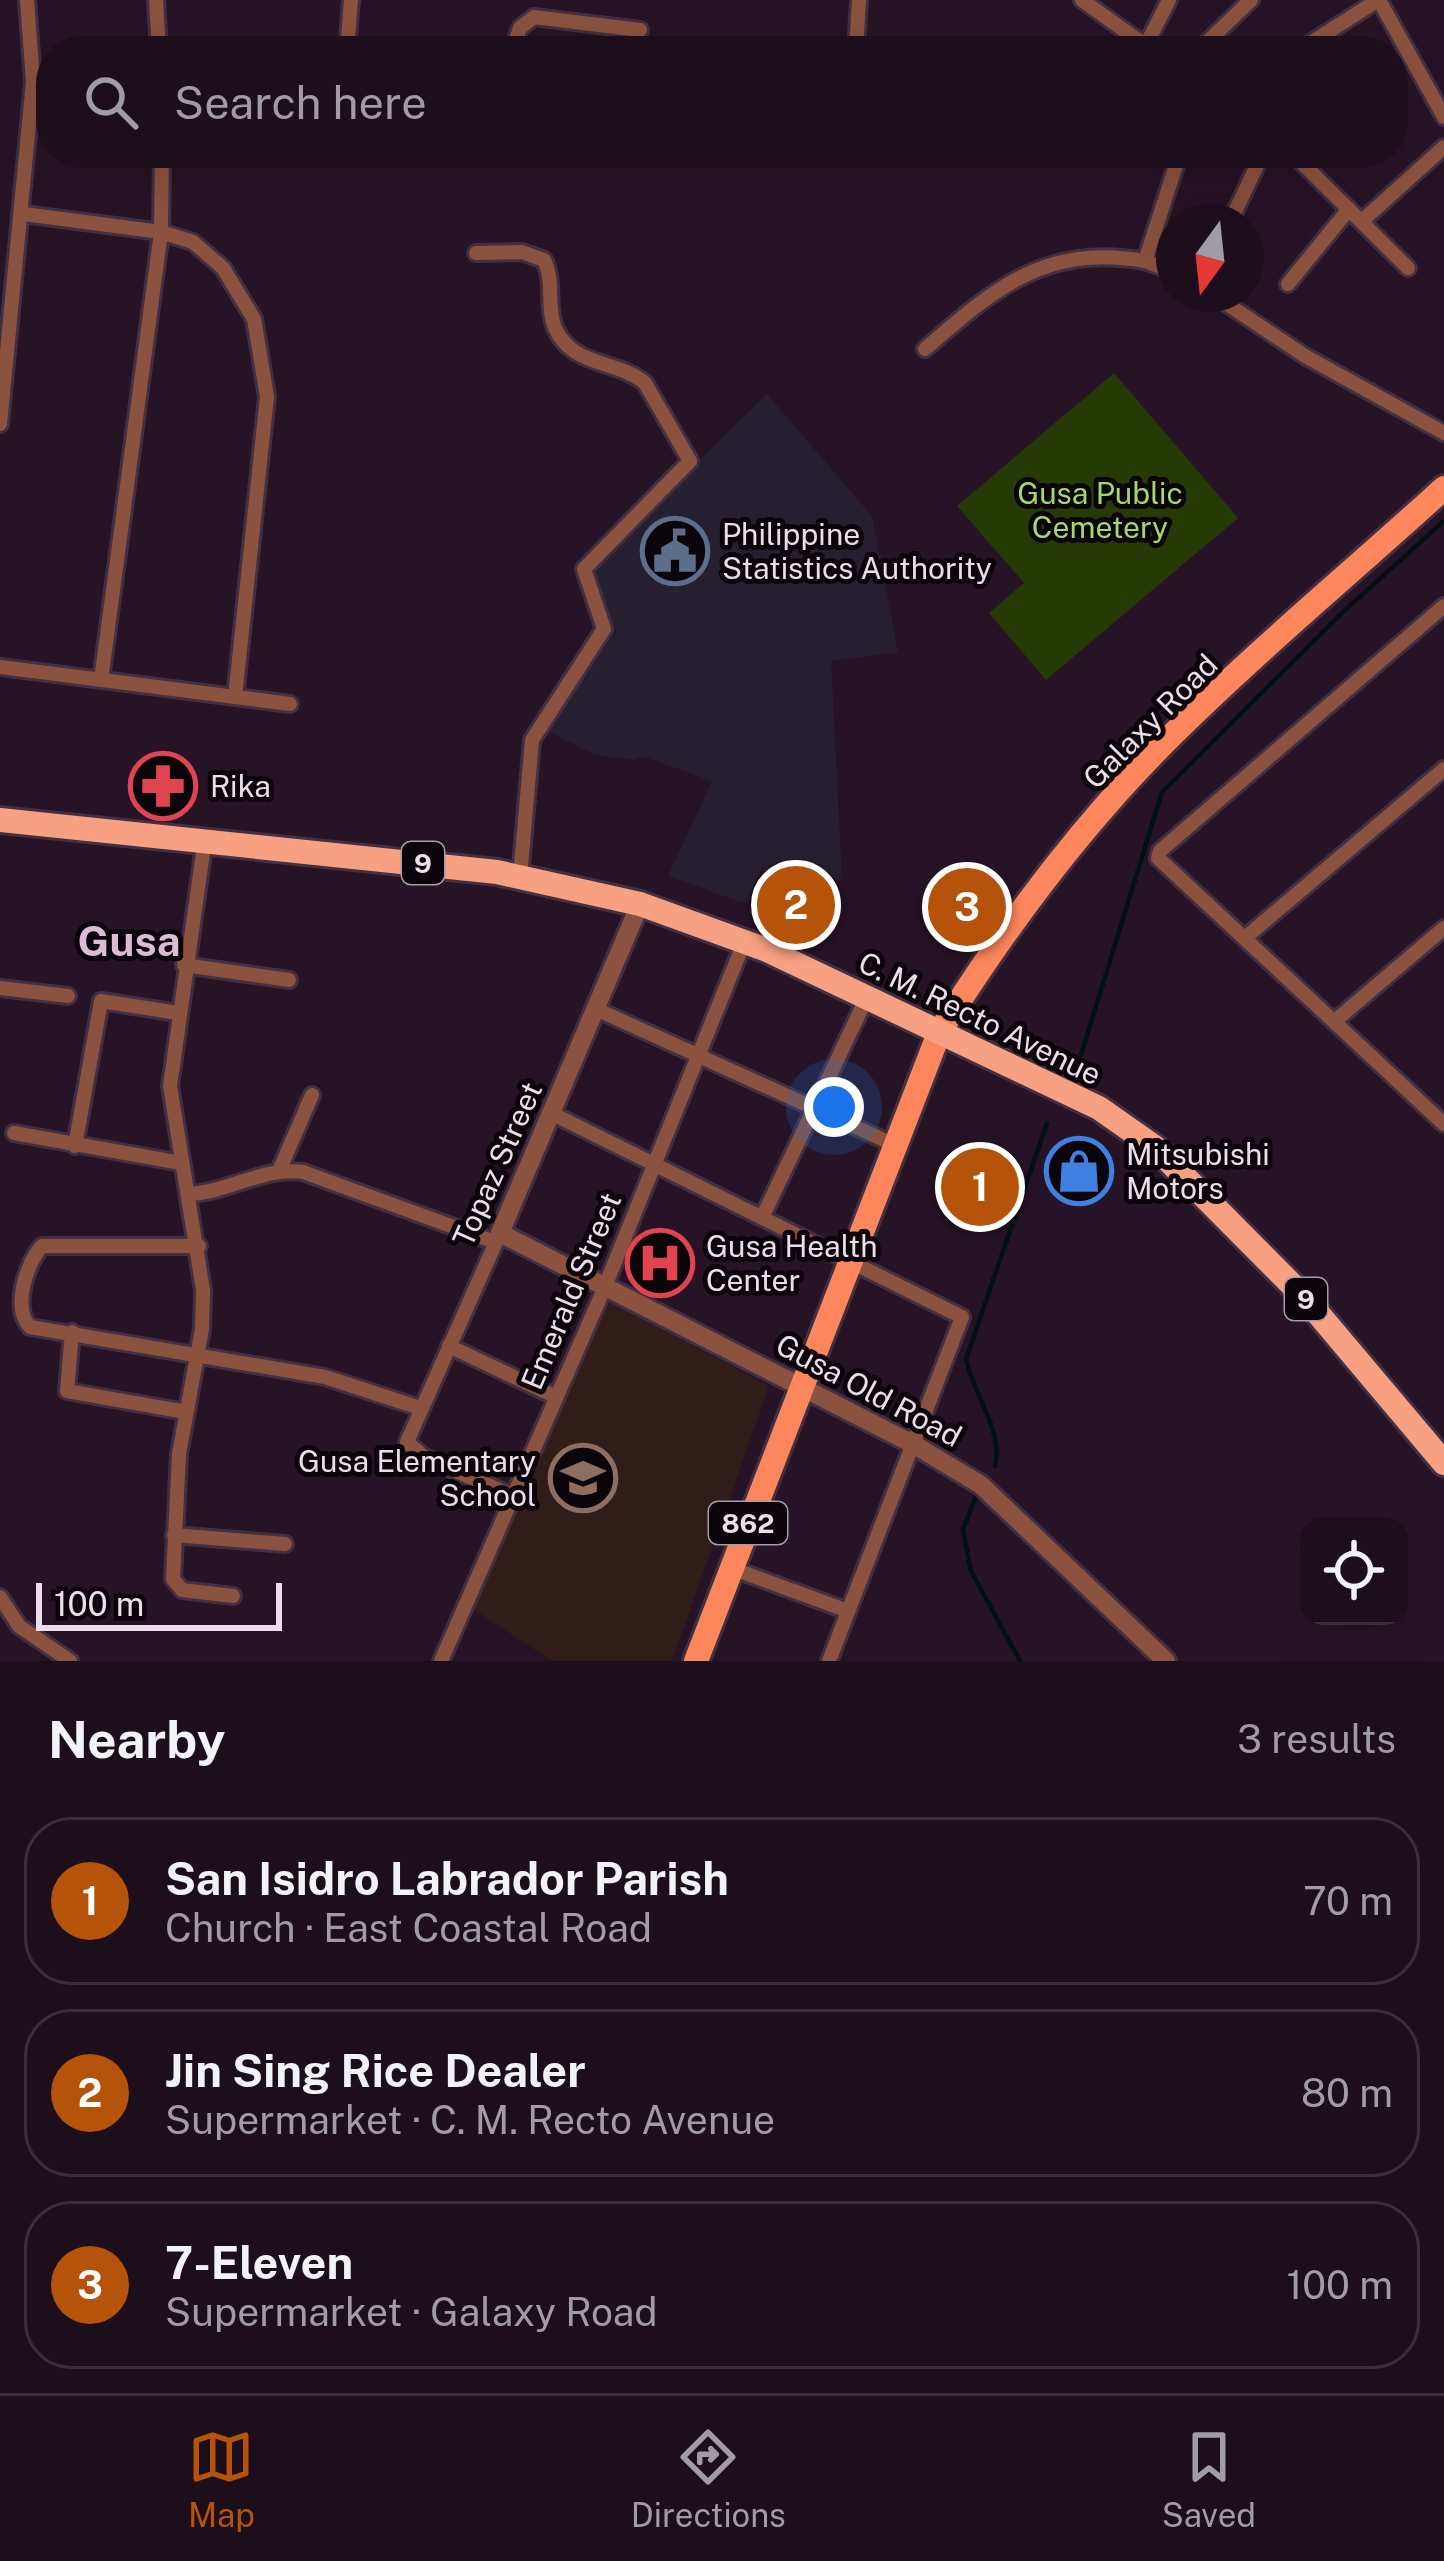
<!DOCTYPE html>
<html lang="en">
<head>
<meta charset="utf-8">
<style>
  :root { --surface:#1d0e1c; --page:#251725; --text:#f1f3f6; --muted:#a09ca3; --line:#3b2e3b; --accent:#b45309 }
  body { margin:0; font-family:"Public Sans",sans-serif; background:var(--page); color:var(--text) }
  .controls { position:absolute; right:36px; bottom:36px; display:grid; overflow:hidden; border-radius:24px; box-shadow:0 12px 48px #0002 }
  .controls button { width:108px; height:108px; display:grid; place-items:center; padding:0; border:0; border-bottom:3px solid var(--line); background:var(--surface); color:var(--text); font:60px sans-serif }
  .compass { position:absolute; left:1156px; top:204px; width:108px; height:108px; border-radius:50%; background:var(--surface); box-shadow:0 12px 48px #0002; rotate:195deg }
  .scale { position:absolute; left:36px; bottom:30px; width:246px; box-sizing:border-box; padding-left:12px; border:6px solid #ebddea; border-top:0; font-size:33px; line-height:42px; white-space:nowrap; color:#ebddea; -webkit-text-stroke:9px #0b040a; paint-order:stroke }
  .you { position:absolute; left:834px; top:1107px; width:42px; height:42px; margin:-30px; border:9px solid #fff; border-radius:50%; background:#1a73e8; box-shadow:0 0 0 18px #1a73e833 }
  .badge { display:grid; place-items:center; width:78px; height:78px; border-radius:50%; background:var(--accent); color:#fff; font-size:39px; font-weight:700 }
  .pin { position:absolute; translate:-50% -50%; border:6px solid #fff; box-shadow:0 3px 12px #0006 }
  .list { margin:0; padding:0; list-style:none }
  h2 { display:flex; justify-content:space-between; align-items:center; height:156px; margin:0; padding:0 48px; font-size:51px }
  h2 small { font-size:39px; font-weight:400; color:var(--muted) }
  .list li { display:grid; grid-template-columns:78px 1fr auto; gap:36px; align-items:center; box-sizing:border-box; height:168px; margin:0 24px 24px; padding:0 24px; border:3px solid var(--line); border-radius:48px }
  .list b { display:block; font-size:45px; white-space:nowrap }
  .list p { margin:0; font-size:39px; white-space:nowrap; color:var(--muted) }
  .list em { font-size:39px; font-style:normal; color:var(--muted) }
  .icon { flex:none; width:66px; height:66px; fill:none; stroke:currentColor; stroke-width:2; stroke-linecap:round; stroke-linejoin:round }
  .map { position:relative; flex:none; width:1444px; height:1661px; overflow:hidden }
  .search { position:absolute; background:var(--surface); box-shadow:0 12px 48px #0002; left:36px; right:36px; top:36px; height:132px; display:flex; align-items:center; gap:30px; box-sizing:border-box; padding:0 42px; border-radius:48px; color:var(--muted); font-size:45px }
  .sheet { height:732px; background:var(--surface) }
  nav { display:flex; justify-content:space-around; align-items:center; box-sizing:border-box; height:168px; border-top:3px solid var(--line); background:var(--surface); font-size:33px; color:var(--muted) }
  nav a { display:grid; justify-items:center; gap:6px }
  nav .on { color:var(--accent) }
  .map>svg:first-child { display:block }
  .commercial { fill:#261f2f }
  .education { fill:#301d1a }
  .green { fill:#263a06 }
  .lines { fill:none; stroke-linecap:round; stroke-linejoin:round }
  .stream { stroke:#011112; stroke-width:4.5 }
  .minor-casing { stroke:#422f41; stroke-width:20 }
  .tertiary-casing { stroke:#422f41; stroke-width:24 }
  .primary-casing { stroke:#422f41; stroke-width:30 }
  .trunk-casing { stroke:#422f41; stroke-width:30 }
  .minor { stroke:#8b523f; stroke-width:14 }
  .tertiary { stroke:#8b523f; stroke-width:18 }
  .primary { stroke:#fd865d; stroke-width:24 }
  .trunk { stroke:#f8a082; stroke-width:24 }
  .labels { text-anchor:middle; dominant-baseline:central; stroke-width:10; stroke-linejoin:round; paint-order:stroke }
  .shield { fill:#0b040a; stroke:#a89ca7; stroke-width:3 }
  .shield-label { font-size:27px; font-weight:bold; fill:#ebddea }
  .park-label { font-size:30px; fill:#a6d865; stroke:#0b040a }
  .poi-label { font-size:30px; fill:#ebddea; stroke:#0b040a; text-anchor:start }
  .street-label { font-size:30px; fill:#ebddea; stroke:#0b040a }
  .district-label { font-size:42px; font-weight:bold; fill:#d9bdd6; stroke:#0b040a }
</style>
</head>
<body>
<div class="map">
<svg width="1444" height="1661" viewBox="0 0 1444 1661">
  <rect width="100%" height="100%" fill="#271326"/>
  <polygon class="commercial" points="767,394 872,516 898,652 831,661 842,879 760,870 746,904 668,876 712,781 642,756 634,760 593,754 548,731 616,631 592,579 593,564"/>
  <polygon class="education" points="610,1302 769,1386 672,1661 552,1661 470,1607"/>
  <polygon class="green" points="1114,373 1238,518 1046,680 989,613 1024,583 957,506"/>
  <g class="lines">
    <g class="stream">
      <polyline points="1081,1055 1162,792 1344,611 1444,521"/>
      <path d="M995 1466C1004 1432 973 1394 966 1359L1047 1123"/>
      <polyline points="978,1491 963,1530 971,1571 1020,1661"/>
    </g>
    <g class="minor-casing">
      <g id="minor">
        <polyline points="156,0 159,51"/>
        <polyline points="1082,0 1153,51"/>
        <polyline points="1379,0 1444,117"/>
        <polyline points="347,51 351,0"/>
        <polyline points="512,51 520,28 534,17 640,30"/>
        <polyline points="856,51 859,0"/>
        <polyline points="1143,51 1169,0"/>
        <polyline points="1198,51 1251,0"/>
        <polyline points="1298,51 1378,0"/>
        <polyline points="1292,153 1408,268"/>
        <polyline points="24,214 161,232 193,242 223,268 254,319 267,397 235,697"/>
        <polyline points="1362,221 1444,147"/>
        <polyline points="1230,222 1263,153"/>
        <path d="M476 253 522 252 544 260C555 281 546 307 555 328 573 368 616 359 645 383L690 461 584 569 604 629 532 740 520 877"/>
        <polyline points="1174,272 1145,261 1180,153"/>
        <polyline points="1288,284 1349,209"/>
        <polyline points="1212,294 1305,356 1444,433"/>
        <path d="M925 349C996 287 1046 244 1145 261"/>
        <polyline points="0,424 33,82 27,0"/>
        <polyline points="1444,606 1160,851 1158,858 1444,1124"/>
        <polyline points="0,667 290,704"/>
        <polyline points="101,680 161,232 162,153"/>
        <polyline points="205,839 170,1086 203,1290 202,1329 179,1454 173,1579 182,1590 233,1596"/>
        <polyline points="1246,937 1444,769"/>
        <polyline points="184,965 289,980"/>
        <polyline points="0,988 68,996"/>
        <polyline points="598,1010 895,1145"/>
        <polyline points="1336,1020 1444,928"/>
        <polyline points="553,1114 962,1317 829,1661"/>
        <polyline points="14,1133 181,1163"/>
        <polyline points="75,1146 101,1001 178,1013"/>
        <polyline points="279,1171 312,1095"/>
        <path d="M188 1194C227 1193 265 1166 303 1172L495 1242"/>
        <polyline points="762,1218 867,997"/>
        <polyline points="500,1233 407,1442 424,1457 513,1496"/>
        <path d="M199 1246H42C26 1264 12 1308 30 1327L325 1377 420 1408"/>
        <polyline points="72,1332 67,1391 186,1412"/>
        <polyline points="449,1346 554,1396"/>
        <polyline points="174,1535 285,1544"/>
        <polyline points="731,1568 848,1611"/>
        <polyline points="0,1597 19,1626 70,1661"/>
        <polyline points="441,1661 604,1289 745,940"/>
      </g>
    </g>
    <g class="tertiary-casing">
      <polyline id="tertiary" points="640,904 500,1233 913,1444 981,1485 1166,1661"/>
    </g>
    <g class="primary-casing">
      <path id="primary" d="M696 1661 939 1033C1006 926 1081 825 1171 736 1258 650 1353 571 1444 488"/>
    </g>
    <g class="trunk-casing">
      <polyline id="trunk" points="0,820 497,872 640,904 767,950 1099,1108 1156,1148 1305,1298 1444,1463"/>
    </g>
    <use href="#minor" class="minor"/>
    <use href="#tertiary" class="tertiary"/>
    <use href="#primary" class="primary"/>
    <use href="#trunk" class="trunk"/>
  </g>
  <defs>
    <g id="civic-ring" transform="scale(3.45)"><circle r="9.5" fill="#0b040a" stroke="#5c6f8a" stroke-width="1.5"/><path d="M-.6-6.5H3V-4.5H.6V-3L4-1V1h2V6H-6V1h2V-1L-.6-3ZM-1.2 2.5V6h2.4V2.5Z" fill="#5c6f8a"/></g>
    <g id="pharmacy-ring" transform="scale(3.45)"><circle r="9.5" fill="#0b040a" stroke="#e0444e" stroke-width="1.5"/><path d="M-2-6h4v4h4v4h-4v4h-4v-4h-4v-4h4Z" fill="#e0444e"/></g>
    <g id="shop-ring" transform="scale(3.45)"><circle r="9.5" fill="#0b040a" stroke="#3f7fe0" stroke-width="1.5"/><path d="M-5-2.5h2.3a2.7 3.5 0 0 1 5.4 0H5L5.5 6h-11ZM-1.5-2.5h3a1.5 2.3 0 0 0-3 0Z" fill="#3f7fe0"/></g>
    <g id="hospital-ring" transform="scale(3.45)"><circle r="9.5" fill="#0b040a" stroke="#e0444e" stroke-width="1.5"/><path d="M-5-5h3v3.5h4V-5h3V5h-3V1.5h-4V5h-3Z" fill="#e0444e"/></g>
    <g id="school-ring" transform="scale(3.45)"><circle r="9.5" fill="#0b040a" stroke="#8d6e63" stroke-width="1.5"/><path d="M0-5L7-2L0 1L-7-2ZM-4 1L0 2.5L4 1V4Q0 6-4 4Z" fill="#8d6e63"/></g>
  </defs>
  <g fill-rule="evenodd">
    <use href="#civic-ring" x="675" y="551"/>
    <use href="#pharmacy-ring" x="163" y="786"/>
    <use href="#shop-ring" x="1079" y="1171"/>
    <use href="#hospital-ring" x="660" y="1263"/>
    <use href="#school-ring" x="583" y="1478"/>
  </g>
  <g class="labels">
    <g class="shield">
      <rect x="402" y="842" width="42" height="42" rx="9"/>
      <rect x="1285" y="1278" width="42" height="42" rx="9"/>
      <rect x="709" y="1502" width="78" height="42" rx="9"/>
    </g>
    <g class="shield-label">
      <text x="423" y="863">9</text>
      <text x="1306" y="1299">9</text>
      <text x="748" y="1523">862</text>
    </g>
    <g class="park-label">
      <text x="1100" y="493">Gusa Public<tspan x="1100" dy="34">Cemetery</tspan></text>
    </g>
    <g class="poi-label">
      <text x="722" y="534">Philippine<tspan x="722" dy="34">Statistics Authority</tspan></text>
      <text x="210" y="786">Rika</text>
      <text x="1126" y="1154">Mitsubishi<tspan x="1126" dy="34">Motors</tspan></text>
      <text x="706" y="1246">Gusa Health<tspan x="706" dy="34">Center</tspan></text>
      <text x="536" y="1461" text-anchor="end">Gusa Elementary<tspan x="536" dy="34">School</tspan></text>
    </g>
    <g class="street-label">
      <text transform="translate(1150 721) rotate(-45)">Galaxy Road</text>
      <text transform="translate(980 1018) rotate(26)">C. M. Recto Avenue</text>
      <text transform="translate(497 1164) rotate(-66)">Topaz Street</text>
      <text transform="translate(571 1291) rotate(-67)">Emerald Street</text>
      <text transform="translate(869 1390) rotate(28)">Gusa Old Road</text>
    </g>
    <g class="district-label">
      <text x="129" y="940">Gusa</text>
    </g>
  </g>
</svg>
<div class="controls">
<button><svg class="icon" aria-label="locate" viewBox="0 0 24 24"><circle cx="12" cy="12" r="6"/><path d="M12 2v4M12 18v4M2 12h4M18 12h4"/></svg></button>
</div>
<svg class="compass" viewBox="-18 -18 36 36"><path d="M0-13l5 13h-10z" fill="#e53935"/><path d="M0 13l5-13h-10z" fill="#a09ca3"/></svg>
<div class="scale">100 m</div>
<div class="you"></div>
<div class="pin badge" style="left:980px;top:1187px">1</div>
<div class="pin badge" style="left:796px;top:905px">2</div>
<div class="pin badge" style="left:967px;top:907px">3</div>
<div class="search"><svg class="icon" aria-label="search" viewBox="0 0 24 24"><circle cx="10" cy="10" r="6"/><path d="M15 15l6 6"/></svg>Search here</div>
</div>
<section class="sheet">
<h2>Nearby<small>3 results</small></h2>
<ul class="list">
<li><span class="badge">1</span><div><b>San Isidro Labrador Parish</b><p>Church · East Coastal Road</p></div><em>70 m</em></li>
<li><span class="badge">2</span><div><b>Jin Sing Rice Dealer</b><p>Supermarket · C. M. Recto Avenue</p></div><em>80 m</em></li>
<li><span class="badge">3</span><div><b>7-Eleven</b><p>Supermarket · Galaxy Road</p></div><em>100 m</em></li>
</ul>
</section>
<nav>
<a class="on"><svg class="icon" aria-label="map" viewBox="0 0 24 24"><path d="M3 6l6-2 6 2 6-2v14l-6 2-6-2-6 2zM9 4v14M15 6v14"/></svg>Map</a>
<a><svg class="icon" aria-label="directions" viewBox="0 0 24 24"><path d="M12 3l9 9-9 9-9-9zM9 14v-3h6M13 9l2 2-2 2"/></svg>Directions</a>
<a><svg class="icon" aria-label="saved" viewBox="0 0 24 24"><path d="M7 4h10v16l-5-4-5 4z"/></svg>Saved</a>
</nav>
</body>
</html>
